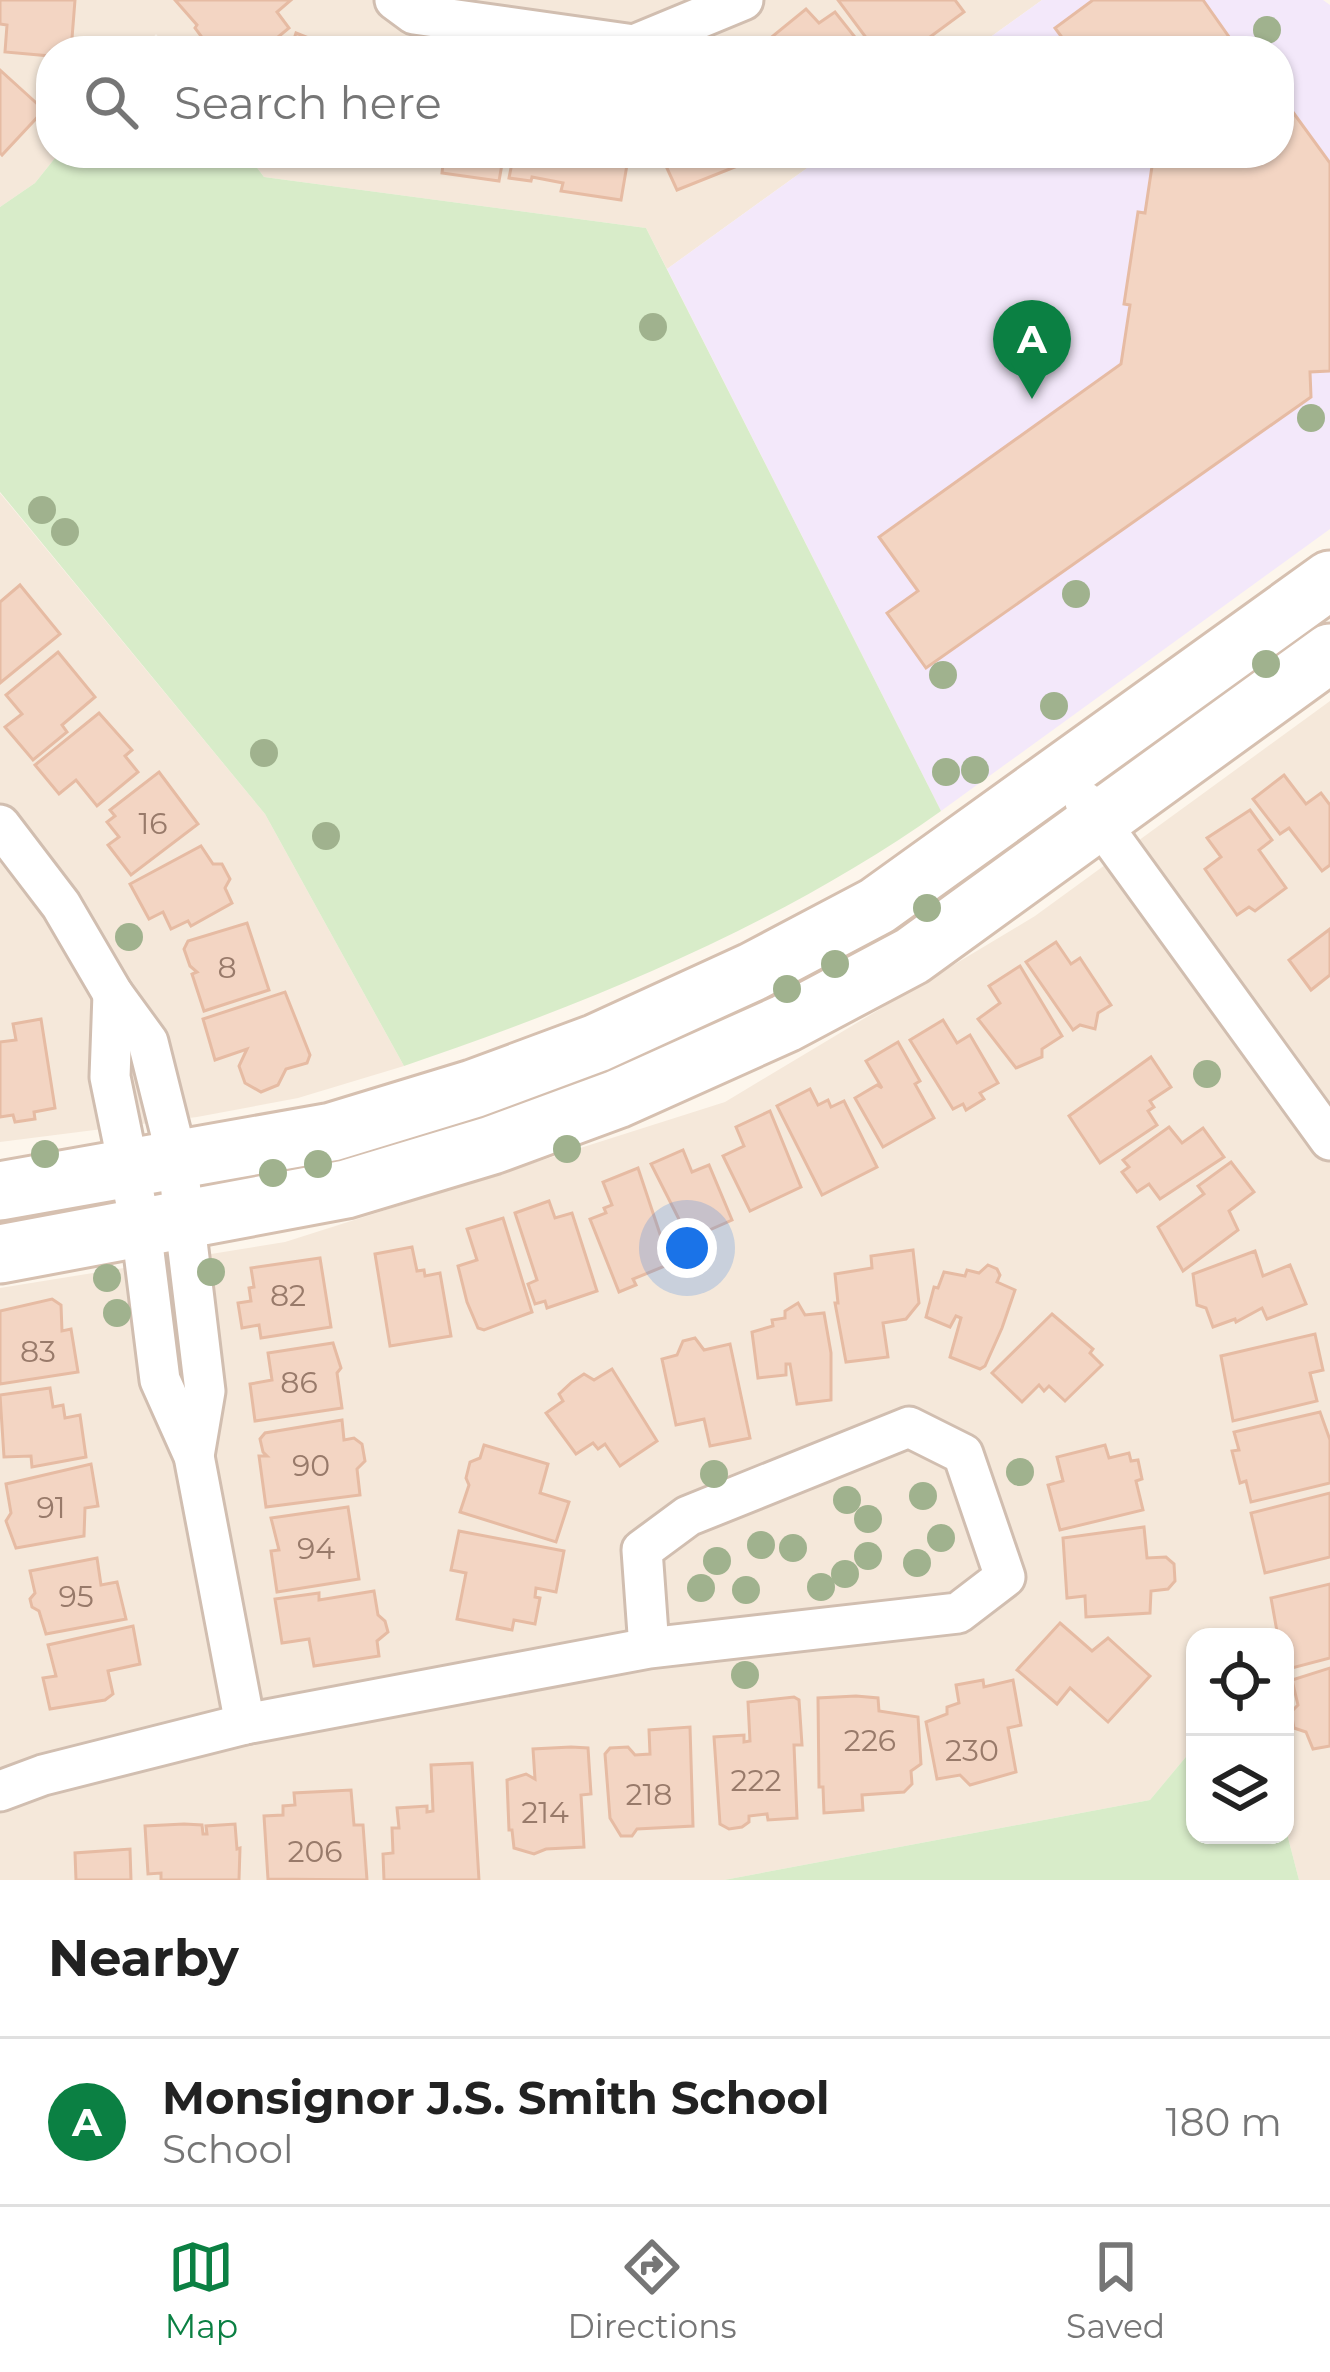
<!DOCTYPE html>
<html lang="en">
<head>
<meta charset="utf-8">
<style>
  :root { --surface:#fff; --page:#f2f2f2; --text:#222; --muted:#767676; --line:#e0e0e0; --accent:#0b8043 }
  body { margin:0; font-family:Montserrat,sans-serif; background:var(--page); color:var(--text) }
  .controls { position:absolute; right:36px; bottom:36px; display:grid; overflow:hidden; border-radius:24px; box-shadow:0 3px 9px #0004 }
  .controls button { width:108px; height:108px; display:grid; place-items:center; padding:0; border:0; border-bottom:3px solid var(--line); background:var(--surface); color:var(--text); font:60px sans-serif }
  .you { position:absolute; left:687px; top:1248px; width:42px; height:42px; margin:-30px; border:9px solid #fff; border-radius:50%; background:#1a73e8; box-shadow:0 0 0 18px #1a73e833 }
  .badge { display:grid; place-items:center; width:78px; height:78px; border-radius:50%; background:var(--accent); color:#fff; font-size:39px; font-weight:700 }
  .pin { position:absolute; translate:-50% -99px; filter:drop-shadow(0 3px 6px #0008) }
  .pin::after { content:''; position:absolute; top:63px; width:42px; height:36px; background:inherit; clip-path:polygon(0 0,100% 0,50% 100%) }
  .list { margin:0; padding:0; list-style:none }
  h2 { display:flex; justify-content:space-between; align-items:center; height:156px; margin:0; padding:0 48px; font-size:51px }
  h2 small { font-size:39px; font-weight:400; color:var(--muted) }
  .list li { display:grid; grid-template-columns:78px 1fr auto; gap:36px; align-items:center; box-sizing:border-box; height:168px; padding:0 48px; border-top:3px solid var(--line) }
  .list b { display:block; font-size:45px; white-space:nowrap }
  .list p { margin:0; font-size:39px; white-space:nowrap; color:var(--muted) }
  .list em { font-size:39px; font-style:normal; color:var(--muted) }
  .icon { flex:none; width:66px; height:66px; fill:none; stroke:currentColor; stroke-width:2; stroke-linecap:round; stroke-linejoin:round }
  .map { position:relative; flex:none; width:1330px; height:1880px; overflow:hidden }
  .search { position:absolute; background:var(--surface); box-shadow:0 3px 9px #0004; left:36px; right:36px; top:36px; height:132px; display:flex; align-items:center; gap:30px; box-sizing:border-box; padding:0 42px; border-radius:48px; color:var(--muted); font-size:45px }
  .sheet { height:324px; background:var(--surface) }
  nav { display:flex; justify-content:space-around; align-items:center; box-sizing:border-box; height:168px; border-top:3px solid var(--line); background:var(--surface); font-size:33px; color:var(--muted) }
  nav a { display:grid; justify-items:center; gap:6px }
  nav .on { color:var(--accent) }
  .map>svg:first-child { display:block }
  .residential { fill:#f5e8da }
  .education { fill:#f3e8fa }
  .green { fill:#d8ecc9 }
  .building { fill:#f3d5c3; stroke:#e6bba3; stroke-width:3 }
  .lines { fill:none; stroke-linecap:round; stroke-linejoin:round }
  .street-casing { stroke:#d1beb0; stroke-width:45 }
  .secondary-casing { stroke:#d6c0b0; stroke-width:63 }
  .street { stroke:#fff; stroke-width:39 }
  .secondary { stroke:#fff; stroke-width:57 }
  .tree { fill:#a0b28e }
  .labels { text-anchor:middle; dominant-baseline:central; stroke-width:9; stroke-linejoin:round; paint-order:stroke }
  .number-label { font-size:30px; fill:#987a6a }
</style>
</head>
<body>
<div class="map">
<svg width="1330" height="1880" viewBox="0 0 1330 1880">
  <rect width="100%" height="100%" fill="#fdf6ec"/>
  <g class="residential">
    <polygon points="0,0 1042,0 971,51 170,51 156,34 142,51 51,51 51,153 59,153 35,183 0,207"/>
    <polygon points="246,153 828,153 667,269 646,228 264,177"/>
    <polygon points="0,493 265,814 404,1066 298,1098 197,1117 0,1142"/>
    <polygon points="1330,701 1330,1880 1299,1880 1285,1826 1285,1637 1195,1637 1195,1746 1150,1800 724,1880 0,1880 0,1288 285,1242 725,1102 1035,916"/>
  </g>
  <polygon class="education" points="1042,0 1323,0 1330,5 1330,529 941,811 667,269 828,153 1279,153 1279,51 971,51"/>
  <g class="green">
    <path d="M59 153H246L264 177 646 228 941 811C779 926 591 1002 404 1066L265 814 0 492V207L35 183Z"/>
    <polygon points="1195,1746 1195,1835 1285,1835 1285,1826 1299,1880 724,1880 1150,1800"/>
  </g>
  <g class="building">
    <polygon points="0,0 75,0 71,51 51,51 51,56 5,52 7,25 0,24"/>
    <polygon points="175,0 291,0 277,12 289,28 261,51 212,51 195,28 197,25"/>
    <polygon points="838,0 955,0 964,12 911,51 876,51"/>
    <polygon points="1093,0 1203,0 1234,44 1231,45 1235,51 1072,51 1055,28"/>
    <polygon points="806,9 819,23 835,12 866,51 768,51 763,44"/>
    <polygon points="296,33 311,39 345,51 290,51"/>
    <polygon points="0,70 44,110 2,155 0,153"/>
    <polygon points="1279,93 1330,163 1330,371 1310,372 1311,397 926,668 887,613 918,591 879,537 1121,364 1130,305 1124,304 1138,212 1145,213 1154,153 1279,153"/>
    <polygon points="389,153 504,153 499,181 442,173 443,164 388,160"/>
    <polygon points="514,153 629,153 621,200 561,191 563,183 532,177 531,181 509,178"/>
    <polygon points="660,153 770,153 677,190"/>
    <polygon points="20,585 60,634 0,683 0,602"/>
    <polygon points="58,652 95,697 62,725 67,732 33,760 5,727 22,714 6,695"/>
    <polygon points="99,713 132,750 125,756 138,772 97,806 76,780 59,794 35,765"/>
    <polygon points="159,772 198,824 131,875 108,845 119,837 107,822 115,816 110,810"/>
    <polygon points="1284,775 1306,804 1321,793 1330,805 1330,865 1322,871 1289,828 1280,834 1253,799"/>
    <polygon points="1250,810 1272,840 1259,850 1286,888 1255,911 1249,907 1237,915 1205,869 1221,857 1207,838"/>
    <polygon points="201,846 213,864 222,864 230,879 225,888 232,903 191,926 188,921 171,929 163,912 149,919 130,884"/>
    <polygon points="247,923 269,990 204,1011 192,974 197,972 190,966 184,949 188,941"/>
    <polygon points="1330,929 1330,975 1311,990 1289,960"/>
    <polygon points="1056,942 1071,964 1080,958 1111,1005 1098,1013 1095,1029 1080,1025 1073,1030 1026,962"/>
    <polygon points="1020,966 1062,1036 1042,1049 1042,1057 1016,1068 978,1019 1000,1003 989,986"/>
    <polygon points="285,992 310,1055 307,1063 286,1069 278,1085 261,1092 245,1083 239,1066 247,1049 215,1060 203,1019"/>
    <polygon points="41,1019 55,1108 34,1112 35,1119 15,1122 13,1115 0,1117 0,1042 16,1040 13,1024"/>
    <polygon points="943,1020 957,1043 970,1035 998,1083 980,1093 984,1099 966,1110 963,1104 953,1109 910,1040"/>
    <polygon points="898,1042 920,1081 915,1084 934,1118 883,1147 855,1098 877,1085 882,1088 866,1061"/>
    <polygon points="1151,1057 1171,1087 1150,1101 1154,1107 1148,1111 1157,1125 1100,1163 1069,1116"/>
    <polygon points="810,1089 818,1105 828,1100 831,1107 844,1101 877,1167 822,1195 777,1106"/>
    <polygon points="770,1111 801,1187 750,1211 723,1156 744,1146 736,1127"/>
    <polygon points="1169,1127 1182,1143 1203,1128 1224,1157 1160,1199 1149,1184 1137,1192 1122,1172 1129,1167 1123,1160"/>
    <polygon points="683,1150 692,1172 709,1165 732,1220 689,1239 651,1164"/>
    <polygon points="1231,1162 1254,1192 1229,1211 1238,1230 1183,1271 1158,1227 1204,1194 1198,1186"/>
    <polygon points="638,1168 670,1264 633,1279 636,1285 619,1292 590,1219 606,1213 604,1208 612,1205 603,1182"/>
    <polygon points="549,1201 555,1218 572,1213 597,1291 547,1308 545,1301 535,1304 528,1284 537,1280 515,1213"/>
    <polygon points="503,1218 532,1312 484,1330 478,1328 467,1302 458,1266 477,1260 467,1229"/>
    <polygon points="412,1247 417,1271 424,1270 425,1276 440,1273 451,1336 390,1346 375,1254"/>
    <polygon points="913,1250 919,1303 906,1319 883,1323 888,1357 846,1362 835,1303 838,1303 835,1274 872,1268 871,1256"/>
    <polygon points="1255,1251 1263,1276 1290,1265 1306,1304 1267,1319 1262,1308 1236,1322 1235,1319 1213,1327 1206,1308 1197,1305 1193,1274"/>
    <polygon points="320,1258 331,1327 261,1338 259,1325 242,1328 238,1303 251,1301 249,1288 254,1287 251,1268"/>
    <polygon points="988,1265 997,1269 1000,1275 997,1282 1015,1290 1002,1328 985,1366 980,1369 950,1357 961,1318 956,1316 950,1327 926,1317 934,1287 938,1288 944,1272 965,1276 967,1270 979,1273"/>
    <polygon points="52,1299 61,1305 62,1331 71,1329 78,1372 0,1384 0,1311"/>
    <polygon points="798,1303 805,1315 824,1313 831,1353 831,1400 797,1404 790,1364 786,1364 786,1375 758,1378 752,1332 773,1326 772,1320 785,1318 785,1311"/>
    <polygon points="1052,1314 1093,1349 1090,1353 1102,1365 1065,1401 1049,1386 1044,1391 1039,1385 1022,1402 992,1373"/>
    <polygon points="1315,1334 1323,1370 1310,1373 1317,1401 1233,1421 1221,1356"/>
    <polygon points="695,1338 704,1350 730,1344 750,1438 710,1446 704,1419 676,1425 662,1359 677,1355 683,1341"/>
    <polygon points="333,1343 341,1368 337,1373 342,1408 255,1421 250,1384 272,1380 268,1353"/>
    <polygon points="612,1369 657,1441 620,1466 605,1444 598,1449 593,1443 576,1454 546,1413 563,1401 559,1394 572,1382 584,1374 594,1380"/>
    <polygon points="50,1388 53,1407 63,1405 65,1418 80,1415 86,1457 32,1467 31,1456 4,1457 0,1395"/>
    <polygon points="1320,1412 1330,1440 1330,1483 1251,1502 1246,1481 1240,1483 1232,1451 1239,1450 1234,1432"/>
    <polygon points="342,1420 344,1440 354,1438 362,1444 365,1461 357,1469 360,1495 266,1507 259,1456 267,1456 263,1452 260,1439 265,1433"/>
    <polygon points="484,1445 548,1464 540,1493 569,1502 556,1542 460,1512 469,1485 466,1478 470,1462 480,1458"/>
    <polygon points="1105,1445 1109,1458 1129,1453 1131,1461 1138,1460 1142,1479 1136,1481 1143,1510 1060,1530 1048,1485 1063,1481 1057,1457"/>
    <polygon points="91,1464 98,1506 85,1508 84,1536 16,1548 6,1521 11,1513 6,1484"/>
    <polygon points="1330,1493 1330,1557 1265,1573 1251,1513"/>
    <polygon points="348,1507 359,1579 277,1592 271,1551 279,1550 271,1518"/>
    <polygon points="1144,1527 1147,1558 1166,1557 1174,1564 1175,1581 1168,1589 1151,1591 1150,1613 1086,1617 1085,1596 1067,1598 1063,1538"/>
    <polygon points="459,1531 564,1551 556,1592 536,1588 535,1597 540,1598 535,1624 514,1620 512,1630 457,1619 466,1573 451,1570"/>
    <polygon points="97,1558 101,1585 117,1582 126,1619 46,1634 39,1611 32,1607 30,1599 35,1593 30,1571"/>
    <polygon points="1330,1584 1330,1658 1292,1668 1285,1637 1278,1637 1271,1598"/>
    <polygon points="374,1591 378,1615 385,1621 388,1632 377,1641 379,1656 314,1666 309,1639 282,1643 275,1599 319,1593 319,1600"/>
    <polygon points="1060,1623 1092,1651 1108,1638 1150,1676 1108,1722 1070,1688 1057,1704 1017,1670"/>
    <polygon points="133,1626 140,1664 108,1671 113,1694 105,1700 50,1709 43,1678 56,1676 48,1645"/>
    <polygon points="1330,1668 1330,1746 1313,1749 1306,1732 1294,1728 1291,1712 1298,1705 1292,1680"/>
    <polygon points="983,1680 984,1687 1013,1680 1021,1725 1008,1728 1016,1772 970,1785 960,1775 937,1779 926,1722 947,1714 947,1707 959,1703 956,1685"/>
    <polygon points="856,1696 878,1698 879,1711 918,1717 921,1764 911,1771 912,1784 904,1792 862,1795 863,1810 824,1813 823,1787 819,1787 818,1698"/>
    <polygon points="794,1697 799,1700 802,1745 794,1745 797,1818 768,1820 767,1814 749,1816 749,1822 742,1827 729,1829 720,1824 714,1737 744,1735 744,1742 750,1741 748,1702"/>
    <polygon points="690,1727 693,1826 637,1829 632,1836 621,1836 610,1818 605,1754 610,1748 628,1747 635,1755 650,1754 649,1730"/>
    <polygon points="571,1747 588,1748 591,1794 581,1795 584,1847 546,1849 534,1854 514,1848 512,1830 509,1830 507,1780 526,1774 535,1779 533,1749"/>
    <polygon points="472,1763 479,1880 384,1880 383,1854 393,1853 392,1828 399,1828 397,1808 427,1806 427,1812 433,1811 431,1765"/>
    <polygon points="351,1790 354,1825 363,1825 367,1880 268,1879 264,1816 283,1815 283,1806 295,1805 294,1793"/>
    <polygon points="184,1824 202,1825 203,1834 207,1834 206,1826 235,1824 237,1849 240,1848 239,1880 161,1880 161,1873 148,1874 145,1826"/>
    <polygon points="130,1849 131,1880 76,1880 75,1853"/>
  </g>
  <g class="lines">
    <g class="street-casing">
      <g id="street">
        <polyline points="395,0 414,14 634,45 743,0"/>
        <polyline points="1085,802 1330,1140"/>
        <polyline points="0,825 61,905 113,994 148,1042 177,1158 205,1391 194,1456"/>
        <polyline points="113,994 110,1077 141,1228 160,1380 194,1456 245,1724"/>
        <polyline points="0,1791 43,1775 245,1724 649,1648 958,1613 1005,1577 963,1454 909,1427 688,1516 642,1550 649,1648"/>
      </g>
    </g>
    <g class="secondary-casing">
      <g id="secondary">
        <polyline points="0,1191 332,1132 473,1089 597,1043 752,972 877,906 1330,580"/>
        <polyline points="0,1254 346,1189 492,1145 617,1099 786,1023 912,956 1330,653"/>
      </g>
    </g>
    <use href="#street" class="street"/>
    <use href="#secondary" class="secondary"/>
  </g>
  <g class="tree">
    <circle cx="1267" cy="30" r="14"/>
    <circle cx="653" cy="327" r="14"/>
    <circle cx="1311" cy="418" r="14"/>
    <circle cx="42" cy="510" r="14"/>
    <circle cx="65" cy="532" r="14"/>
    <circle cx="1076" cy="594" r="14"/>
    <circle cx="1266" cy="664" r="14"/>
    <circle cx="943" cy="675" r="14"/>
    <circle cx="1054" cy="706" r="14"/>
    <circle cx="264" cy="753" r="14"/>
    <circle cx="975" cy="770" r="14"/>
    <circle cx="946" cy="772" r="14"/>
    <circle cx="326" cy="836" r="14"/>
    <circle cx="927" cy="908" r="14"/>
    <circle cx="129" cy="937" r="14"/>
    <circle cx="835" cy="964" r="14"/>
    <circle cx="787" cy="989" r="14"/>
    <circle cx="1207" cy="1074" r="14"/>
    <circle cx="567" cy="1149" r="14"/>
    <circle cx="45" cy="1154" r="14"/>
    <circle cx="318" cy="1164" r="14"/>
    <circle cx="273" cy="1173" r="14"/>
    <circle cx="211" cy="1272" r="14"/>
    <circle cx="107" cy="1278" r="14"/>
    <circle cx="117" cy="1313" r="14"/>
    <circle cx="1020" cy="1472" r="14"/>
    <circle cx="714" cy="1474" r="14"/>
    <circle cx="923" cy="1496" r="14"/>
    <circle cx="847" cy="1500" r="14"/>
    <circle cx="868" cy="1519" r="14"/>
    <circle cx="941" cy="1538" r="14"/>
    <circle cx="761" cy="1545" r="14"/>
    <circle cx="793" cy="1548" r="14"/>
    <circle cx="868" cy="1556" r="14"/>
    <circle cx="717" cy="1561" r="14"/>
    <circle cx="917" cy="1563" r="14"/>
    <circle cx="845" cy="1574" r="14"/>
    <circle cx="821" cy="1587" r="14"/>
    <circle cx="701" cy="1588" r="14"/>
    <circle cx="746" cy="1590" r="14"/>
    <circle cx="745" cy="1675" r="14"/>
  </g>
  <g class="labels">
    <g class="number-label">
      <text x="153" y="823">16</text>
      <text x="227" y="967">8</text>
      <text x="288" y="1295">82</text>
      <text x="38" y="1351">83</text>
      <text x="299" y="1382">86</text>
      <text x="311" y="1465">90</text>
      <text x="51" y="1507">91</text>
      <text x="316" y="1548">94</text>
      <text x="76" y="1596">95</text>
      <text x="870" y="1740">226</text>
      <text x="972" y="1750">230</text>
      <text x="756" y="1780">222</text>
      <text x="649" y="1794">218</text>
      <text x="545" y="1812">214</text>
      <text x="315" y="1851">206</text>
    </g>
  </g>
</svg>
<div class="controls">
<button><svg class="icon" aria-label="locate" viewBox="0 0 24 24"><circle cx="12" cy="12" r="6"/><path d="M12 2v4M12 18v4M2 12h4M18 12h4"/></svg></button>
<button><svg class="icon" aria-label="layers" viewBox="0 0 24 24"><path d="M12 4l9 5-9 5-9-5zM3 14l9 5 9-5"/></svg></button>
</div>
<div class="you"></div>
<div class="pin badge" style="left:1032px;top:399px">A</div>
<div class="search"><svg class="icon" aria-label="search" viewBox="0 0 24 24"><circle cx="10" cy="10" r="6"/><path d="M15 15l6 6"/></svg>Search here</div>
</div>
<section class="sheet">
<h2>Nearby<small></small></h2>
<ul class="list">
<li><span class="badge">A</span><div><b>Monsignor J.S. Smith School</b><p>School</p></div><em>180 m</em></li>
</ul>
</section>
<nav>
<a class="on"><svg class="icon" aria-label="map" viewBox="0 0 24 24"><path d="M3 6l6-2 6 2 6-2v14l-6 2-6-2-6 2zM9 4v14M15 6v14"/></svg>Map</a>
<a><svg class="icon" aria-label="directions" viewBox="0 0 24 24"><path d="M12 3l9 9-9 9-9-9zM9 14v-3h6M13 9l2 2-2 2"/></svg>Directions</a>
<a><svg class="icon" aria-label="saved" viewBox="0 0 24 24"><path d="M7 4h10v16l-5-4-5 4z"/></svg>Saved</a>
</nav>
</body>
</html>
